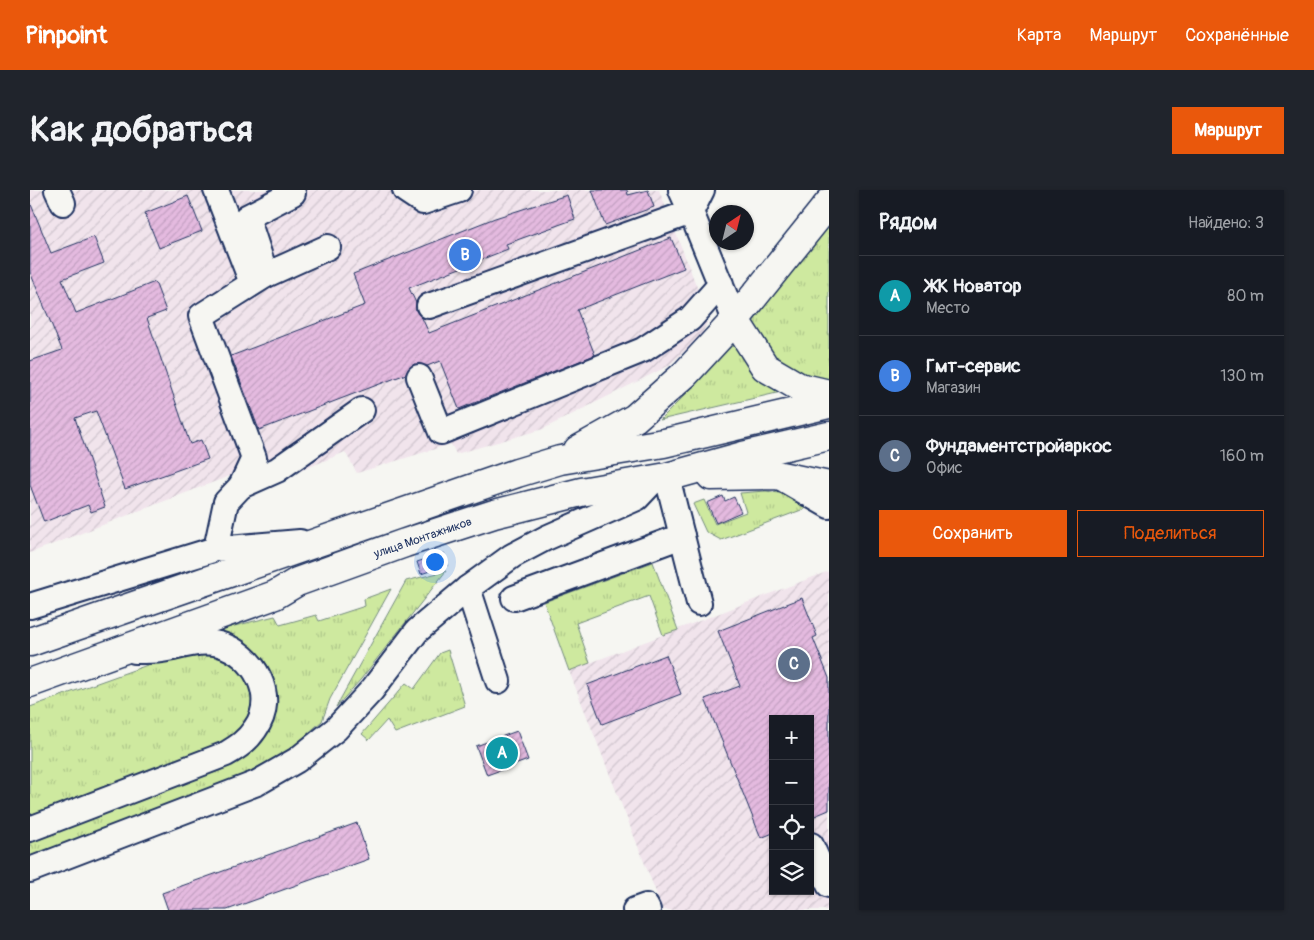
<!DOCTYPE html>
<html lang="ru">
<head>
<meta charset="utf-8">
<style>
  :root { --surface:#171b24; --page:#20242c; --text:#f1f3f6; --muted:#9ea1a6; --line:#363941; --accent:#ea580c }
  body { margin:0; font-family:Pangolin,sans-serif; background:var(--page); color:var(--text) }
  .controls { position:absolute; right:15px; bottom:15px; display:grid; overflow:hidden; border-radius:0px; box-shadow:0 1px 4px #0004 }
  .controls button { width:45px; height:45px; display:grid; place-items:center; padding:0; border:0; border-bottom:1px solid var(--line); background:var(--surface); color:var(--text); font:25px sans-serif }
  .compass { position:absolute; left:679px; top:15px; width:45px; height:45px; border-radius:50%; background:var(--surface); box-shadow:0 1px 4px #0004; rotate:35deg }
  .you { position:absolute; left:404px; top:371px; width:18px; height:18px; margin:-12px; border:4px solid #fff; border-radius:50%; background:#1a73e8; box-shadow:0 0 0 8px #1a73e833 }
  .badge { display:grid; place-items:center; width:32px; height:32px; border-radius:50%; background:var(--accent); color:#fff; font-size:16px; font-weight:700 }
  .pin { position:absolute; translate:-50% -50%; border:2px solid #fff; box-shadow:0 1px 5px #0006 }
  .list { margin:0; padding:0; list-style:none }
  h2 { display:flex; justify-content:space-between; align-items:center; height:65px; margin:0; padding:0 20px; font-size:21px }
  h2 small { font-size:16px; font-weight:400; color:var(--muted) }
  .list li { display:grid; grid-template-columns:32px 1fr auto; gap:15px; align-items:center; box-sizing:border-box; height:80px; padding:0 20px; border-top:1px solid var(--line) }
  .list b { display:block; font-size:19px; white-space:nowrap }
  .list p { margin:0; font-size:16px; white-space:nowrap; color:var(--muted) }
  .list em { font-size:16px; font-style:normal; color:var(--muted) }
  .actions { display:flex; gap:10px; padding:15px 20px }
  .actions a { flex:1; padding:11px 0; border:1px solid var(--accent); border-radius:0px; text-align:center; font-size:18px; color:var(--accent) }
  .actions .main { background:var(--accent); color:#fff }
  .icon { flex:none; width:28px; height:28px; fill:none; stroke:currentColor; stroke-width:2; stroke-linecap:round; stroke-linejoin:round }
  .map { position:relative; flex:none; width:799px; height:720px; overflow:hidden; border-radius:0px }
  header { display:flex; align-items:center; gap:30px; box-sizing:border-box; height:70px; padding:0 25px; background:var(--accent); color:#fff }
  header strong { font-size:24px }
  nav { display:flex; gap:28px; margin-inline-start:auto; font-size:18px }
  .intro { display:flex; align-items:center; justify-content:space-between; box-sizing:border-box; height:120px; padding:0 30px }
  h1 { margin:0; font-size:35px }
  .button { padding:12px 22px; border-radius:0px; background:var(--accent); color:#fff; font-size:18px; font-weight:700 }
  main { display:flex; gap:30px; padding:0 30px }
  aside { flex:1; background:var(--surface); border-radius:0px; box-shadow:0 1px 4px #0004 }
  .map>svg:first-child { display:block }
  .industrial { fill:url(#industrial-furrows); fill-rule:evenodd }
  .grass { fill:url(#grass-tufts); stroke:#748c7e }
  .building { fill:url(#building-hatch); stroke:#1b2f5e }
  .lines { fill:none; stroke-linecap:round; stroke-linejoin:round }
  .minor-casing { stroke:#1b2f5e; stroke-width:28 }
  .major-casing { stroke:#1b2f5e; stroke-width:31 }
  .minor { stroke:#f6f6f2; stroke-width:24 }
  .major { stroke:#f6f6f2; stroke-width:28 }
  .labels { text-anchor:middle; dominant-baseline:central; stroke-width:4; stroke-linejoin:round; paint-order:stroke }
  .street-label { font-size:12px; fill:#1b2f5e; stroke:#f6f6f2 }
</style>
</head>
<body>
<header>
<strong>Pinpoint</strong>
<nav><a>Карта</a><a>Маршрут</a><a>Сохранённые</a></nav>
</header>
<div class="intro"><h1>Как добраться</h1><a class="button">Маршрут</a></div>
<main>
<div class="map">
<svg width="799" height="720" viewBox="0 0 799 720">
  <defs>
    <pattern id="industrial-furrows" width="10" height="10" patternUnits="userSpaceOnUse" patternTransform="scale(1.25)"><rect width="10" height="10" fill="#f1e4ec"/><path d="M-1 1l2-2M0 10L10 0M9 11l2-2" fill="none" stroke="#cec4cd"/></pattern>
    <pattern id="grass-tufts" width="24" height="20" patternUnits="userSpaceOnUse" patternTransform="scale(1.25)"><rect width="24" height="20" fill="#cee99f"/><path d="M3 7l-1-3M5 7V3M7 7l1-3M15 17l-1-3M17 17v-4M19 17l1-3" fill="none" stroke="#b0c88b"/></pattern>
    <pattern id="building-hatch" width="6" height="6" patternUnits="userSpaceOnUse" patternTransform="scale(1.25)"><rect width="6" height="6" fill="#e4badf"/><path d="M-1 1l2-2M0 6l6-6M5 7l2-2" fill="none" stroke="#c3a0c2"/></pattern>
  </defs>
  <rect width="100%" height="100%" fill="#f6f6f2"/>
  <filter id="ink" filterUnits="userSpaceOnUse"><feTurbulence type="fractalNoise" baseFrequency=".02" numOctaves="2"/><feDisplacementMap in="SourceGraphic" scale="10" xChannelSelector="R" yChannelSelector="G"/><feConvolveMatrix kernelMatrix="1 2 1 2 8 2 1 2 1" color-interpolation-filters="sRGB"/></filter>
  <g filter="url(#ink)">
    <g class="industrial">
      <polygon points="0,0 629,0 679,128 671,146 638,176 513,239 426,264 421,254 327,283 315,262 242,293 233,273 0,363"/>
      <path d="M799 381V720H633L539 481ZM743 529H780V701H743Z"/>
    </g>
    <g class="grass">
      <path d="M799 26V191L793 193C750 175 735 173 719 126Z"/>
      <polygon points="704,149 719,180 751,202 630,230 664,196"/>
      <polygon points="736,301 755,304 782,316 691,350 676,342 663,314 674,310 685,334 716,322 710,303"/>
      <polygon points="623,372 648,440 633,445 619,406 546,433 560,473 539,481 514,412"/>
      <polygon points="416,381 331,489 306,517 376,391"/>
      <path d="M361 399 300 509 292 531 257 562 180 602 0 670V649L237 541C259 489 236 455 184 441L245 426 250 435 286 425 289 431 335 416 334 409Z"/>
      <polygon points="418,460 435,516 365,543 357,530 339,550 332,544 376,493 384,499 410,463"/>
      <polygon points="181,461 206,471 221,491 224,516 215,536 191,553 0,625 0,517 151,463"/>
    </g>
    <g class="building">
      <polygon points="562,0 597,0 598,5 618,0 624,17 575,35"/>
      <polygon points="537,5 545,29 476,54 478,59 379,98 386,113 386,121 392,128 399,143 641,48 654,78 547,120 565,165 429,219 410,171 397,176 384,174 376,184 229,240 201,166 335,115 323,84 465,28"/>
      <polygon points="158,6 172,41 129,58 115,23"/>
      <polygon points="0,12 21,63 64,47 74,73 32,89 46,123 125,92 136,121 117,128 160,254 171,250 178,269 95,299 66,221 45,228 75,317 61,322 58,315 14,332 0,295 0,171 32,160 0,82"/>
      <polygon points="693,306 695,311 704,307 711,322 686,333 677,313"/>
      <polygon points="414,363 418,375 391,384 387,372"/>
      <polygon points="772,408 787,446 783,448 799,488 799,620 780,628 780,529 743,529 743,643 731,648 675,509 710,496 688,441"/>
      <polygon points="636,465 651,504 572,534 557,495"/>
      <polygon points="487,541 498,570 457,585 446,556"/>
      <polygon points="327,633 339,669 197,720 138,720 132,703"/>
    </g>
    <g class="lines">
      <g class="minor-casing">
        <g id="minor">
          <polyline points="27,0 33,13"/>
          <polyline points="186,0 222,93"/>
          <polyline points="375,0 393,12 429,0"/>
          <polyline points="651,0 661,22 672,0"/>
          <polyline points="236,85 217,27 263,3 262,0"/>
          <polyline points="399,116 661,22 705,130"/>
          <polyline points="389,187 411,242 613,160 660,129 691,94"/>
          <polyline points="637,287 669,413"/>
          <polyline points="756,291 799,316"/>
          <polyline points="211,296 247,280 332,220"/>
          <polyline points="186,359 196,312 211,296 224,268 171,126 236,85 298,57"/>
          <polyline points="438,398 468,491"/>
          <polyline points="484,408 652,346"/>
          <polyline points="0,416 186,359 270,352"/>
          <path d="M0 639 196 564C208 557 217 551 225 539 248 507 225 464 189 454 171 449 151 457 132 460 123 461 114 461 105 461"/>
          <polyline points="781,655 799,695"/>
          <polyline points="0,680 227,593 267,570 306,539 342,500 387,441 438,398 482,366 516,348 607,308 625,289"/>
          <polyline points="605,720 616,716 618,720"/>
        </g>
      </g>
      <g class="major-casing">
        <g id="major">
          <polyline points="705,130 735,177 769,197 799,204"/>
          <polyline points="548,260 605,228 655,184 705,130 799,13"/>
          <polyline points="681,286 746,285 799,296"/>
          <polyline points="0,452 487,283 530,270 634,253 799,214"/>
          <polyline points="0,493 245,405 267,392 375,353 464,324 551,302 637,287 713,266 799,246"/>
        </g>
      </g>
      <use href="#minor" class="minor"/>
      <use href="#major" class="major"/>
    </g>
  </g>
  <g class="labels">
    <g class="street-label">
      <text transform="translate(393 348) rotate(-19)">улица Монтажников</text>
    </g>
  </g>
</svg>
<div class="controls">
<button>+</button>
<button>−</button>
<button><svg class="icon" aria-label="locate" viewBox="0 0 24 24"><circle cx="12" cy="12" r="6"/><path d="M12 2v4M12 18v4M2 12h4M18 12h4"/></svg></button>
<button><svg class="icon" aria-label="layers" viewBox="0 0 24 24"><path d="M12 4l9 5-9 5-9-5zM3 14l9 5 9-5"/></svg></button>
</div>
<svg class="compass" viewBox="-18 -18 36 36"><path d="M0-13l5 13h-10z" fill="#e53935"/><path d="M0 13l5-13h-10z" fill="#9ea1a6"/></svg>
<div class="you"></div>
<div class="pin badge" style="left:472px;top:563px;background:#0f9aa8">A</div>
<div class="pin badge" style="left:435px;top:65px;background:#3f7fe0">B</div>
<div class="pin badge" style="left:764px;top:474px;background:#5c6f8a">C</div>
</div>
<aside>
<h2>Рядом<small>Найдено: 3</small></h2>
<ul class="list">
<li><span class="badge" style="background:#0f9aa8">A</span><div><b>ЖК Новатор</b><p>Место</p></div><em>80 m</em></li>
<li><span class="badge" style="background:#3f7fe0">B</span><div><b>Гмт-сервис</b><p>Магазин</p></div><em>130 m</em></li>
<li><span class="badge" style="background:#5c6f8a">C</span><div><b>Фундаментстройаркос</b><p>Офис</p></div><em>160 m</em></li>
</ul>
<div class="actions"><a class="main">Сохранить</a><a>Поделиться</a></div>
</aside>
</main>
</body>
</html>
